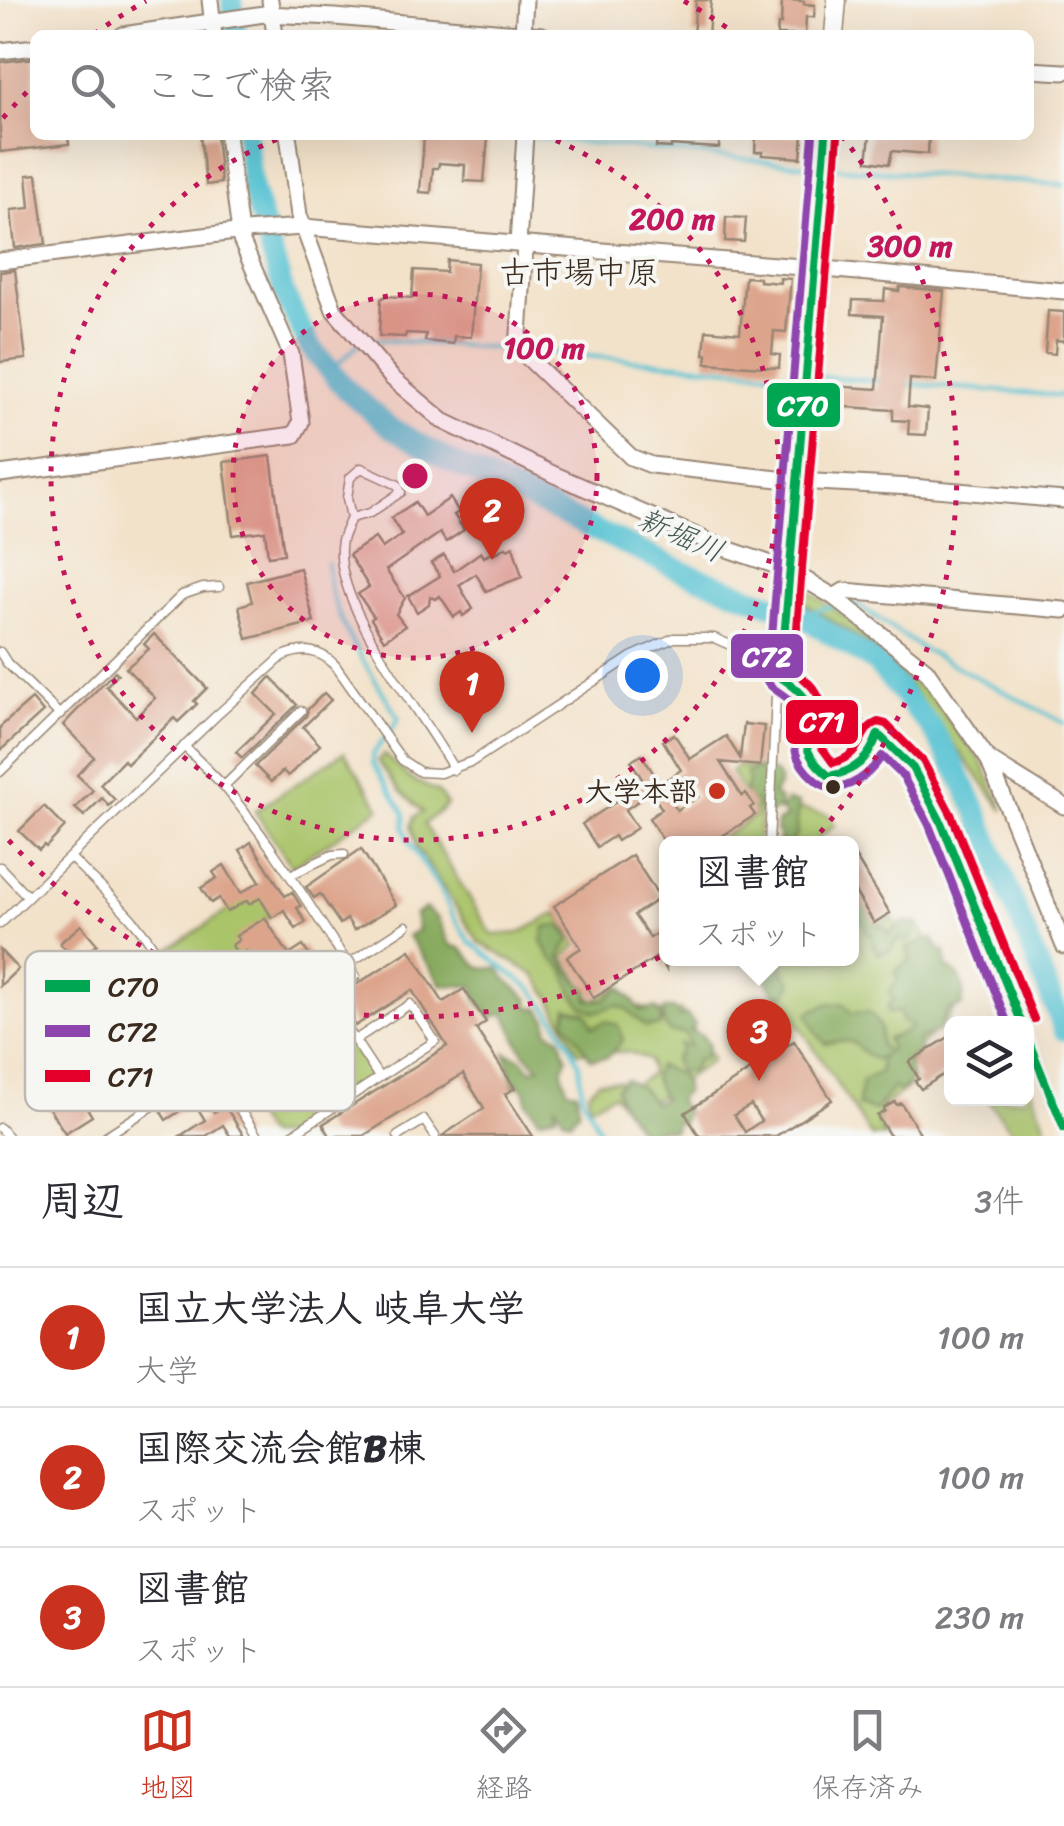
<!DOCTYPE html>
<html lang="ja">
<head>
<meta charset="utf-8">
<style>
  :root { --surface:#fff; --page:#f2f2f3; --text:#2b2b33; --muted:#7c7c81; --line:#e1e1e2; --accent:#c8321e }
  body { margin:0; font-family:Sriracha,"Klee One",sans-serif; background:var(--page); color:var(--text) }
  .controls { position:absolute; right:30px; bottom:30px; display:grid; overflow:hidden; border-radius:15px; box-shadow:0 10px 40px #0002 }
  .controls button { width:90px; height:90px; display:grid; place-items:center; padding:0; border:0; border-bottom:2px solid var(--line); background:var(--surface); color:var(--text); font:50px sans-serif }
  .you { position:absolute; left:642px; top:675px; width:35px; height:35px; margin:-25px; border:8px solid #fff; border-radius:50%; background:#1a73e8; box-shadow:0 0 0 15px #1a73e833 }
  .badge { display:grid; place-items:center; width:65px; height:65px; border-radius:50%; background:var(--accent); color:#fff; font-size:32px; font-weight:700 }
  .pin { position:absolute; translate:-50% -82px; filter:drop-shadow(0 2px 5px #0008) }
  .pin::after { content:''; position:absolute; top:52px; width:35px; height:30px; background:inherit; clip-path:polygon(0 0,100% 0,50% 100%) }
  .popup { position:absolute; left:659px; top:836px; width:200px; height:130px; box-sizing:border-box; display:grid; place-content:center; border-radius:15px; background:var(--surface); filter:drop-shadow(0 2px 8px #0005); font-size:32px; white-space:nowrap; color:var(--muted) }
  .popup b { font-size:38px; color:var(--text) }
  .popup::after { content:''; position:absolute; left:50%; top:100%; margin-left:-20px; border:20px solid transparent; border-top-color:var(--surface) }
  .list { margin:0; padding:0; list-style:none }
  h2 { display:flex; justify-content:space-between; align-items:center; height:130px; margin:0; padding:0 40px; font-size:42px }
  h2 small { font-size:32px; font-weight:400; color:var(--muted) }
  .list li { display:grid; grid-template-columns:65px 1fr auto; gap:30px; align-items:center; box-sizing:border-box; height:140px; padding:0 40px; border-top:2px solid var(--line) }
  .list b { display:block; font-size:38px; white-space:nowrap }
  .list p { margin:0; font-size:32px; white-space:nowrap; color:var(--muted) }
  .list em { font-size:32px; font-style:normal; color:var(--muted) }
  .icon { flex:none; width:55px; height:55px; fill:none; stroke:currentColor; stroke-width:2; stroke-linecap:round; stroke-linejoin:round }
  .map { position:relative; flex:none; width:1064px; height:1136px; overflow:hidden }
  .search { position:absolute; background:var(--surface); box-shadow:0 10px 40px #0002; left:30px; right:30px; top:30px; height:110px; display:flex; align-items:center; gap:25px; box-sizing:border-box; padding:0 35px; border-radius:15px; color:var(--muted); font-size:38px }
  .sheet { height:550px; background:var(--surface) }
  nav { display:flex; justify-content:space-around; align-items:center; box-sizing:border-box; height:140px; border-top:2px solid var(--line); background:var(--surface); font-size:28px; color:var(--muted) }
  nav a { display:grid; justify-items:center; gap:5px }
  nav .on { color:var(--accent) }
  .map>svg:first-child { display:block }
  .green { fill:#aac46a; stroke:#727744; stroke-width:2.5 }
  .forest { fill:#87aa5e; stroke:#616a3e; stroke-width:2.5 }
  .lines { fill:none; stroke-linecap:round; stroke-linejoin:round }
  .stream { stroke:#58c3d3; stroke-width:4 }
  .river { stroke:#58c3d3; stroke-width:22 }
  .building { fill:#dda48c; fill-rule:evenodd }
  .service-casing { stroke:#978674; stroke-width:11 }
  .minor-casing { stroke:#978674; stroke-width:19 }
  .tertiary-casing { stroke:#978674; stroke-width:21 }
  .service { stroke:#fff; stroke-width:8 }
  .minor { stroke:#fff; stroke-width:15 }
  .tertiary { stroke:#fff; stroke-width:18 }
  .bus-1-casing { stroke:#f6f6f2; stroke-width:15 }
  .bus-2-casing { stroke:#f6f6f2; stroke-width:15 }
  .bus-3-casing { stroke:#f6f6f2; stroke-width:15 }
  .bus-1 { stroke:#00a651; stroke-width:8 }
  .bus-2 { stroke:#8e44ad; stroke-width:8 }
  .bus-3 { stroke:#e4002b; stroke-width:8 }
  .ring { fill:none; stroke:#c2185b; stroke-width:5; stroke-dasharray:5 10 }
  .bus-dot { fill:#3b2a1e; stroke:#f6f6f2; stroke-width:4 }
  .poi-dot { fill:#c8321e; stroke:#f6f6f2; stroke-width:4 }
  .labels { text-anchor:middle; dominant-baseline:central; stroke-width:8; stroke-linejoin:round; paint-order:stroke }
  .poi-label { font-size:28px; font-weight:bold; fill:#3b2a1e; stroke:#f6f6f2; text-anchor:end }
  .water-label { font-size:30px; font-style:italic; fill:#445854; stroke:#f6f6f2 }
  .quarter-label { font-size:32px; fill:#3b2a1e; stroke:#f6f6f2 }
  .key { fill:#f6f6f2; stroke:#beb9b2; stroke-width:2.5 }
  .key-label { font-size:28px; fill:#3b2a1e }
  .centre { fill:#c2185b; stroke:#f6f6f2; stroke-width:5 }
  .ring-label { font-size:30px; text-anchor:middle; font-weight:bold; fill:#c2185b; stroke:#f6f6f2; stroke-width:8; stroke-linejoin:round; paint-order:stroke }
  .line-badge { stroke:#f6f6f2; stroke-width:4 }
  .badge-label { font-size:28px; text-anchor:middle; font-weight:bold; fill:#fff }
</style>
</head>
<body>
<div class="map">
<svg width="1064" height="1136" viewBox="0 0 1064 1136">
  <rect width="100%" height="100%" fill="#f6f6f2"/>
  <filter id="ink" filterUnits="userSpaceOnUse"><feTurbulence type="fractalNoise" baseFrequency=".01" numOctaves="2"/><feDisplacementMap in="SourceGraphic" scale="20" xChannelSelector="R" yChannelSelector="G"/><feConvolveMatrix kernelMatrix="1 2 1 2 8 2 1 2 1" color-interpolation-filters="sRGB"/></filter>
  <filter id="wash" filterUnits="userSpaceOnUse"><feTurbulence type="fractalNoise" baseFrequency=".0048" numOctaves="4" result="noise"/><feDisplacementMap in="SourceGraphic" scale="40" xChannelSelector="R" yChannelSelector="G"/><feGaussianBlur stdDeviation="2.25" result="paint"/><feColorMatrix in="noise" values="0 0 0 0 0 0 0 0 0 0 0 0 0 0 0 0 0 1.4 0 .05"/><feComposite in="paint" operator="in"/></filter>
  <g filter="url(#wash)">
    <rect width="100%" height="100%" fill="#f3e2ca"/>
    <g class="green">
      <polygon points="803,587 894,651 981,760 1004,811 885,654 802,602"/>
      <polygon points="344,752 380,808 292,867 255,811"/>
      <polygon points="384,754 411,779 438,792 447,805 424,824 492,935 519,933 557,913 577,946 564,957 593,1001 621,985 634,1006 671,1014 680,1010 712,1058 710,1062 631,1115 613,1094 590,1106 588,1093 599,1081 618,1081 633,1086 651,1074 649,1060 629,1052 578,1052 550,997 535,975 479,942 417,848 411,826 414,817 423,812 400,791 378,761"/>
      <polygon points="738,766 766,769 758,843 714,844 756,815 731,771"/>
      <polygon points="786,806 829,815 835,826 817,839 819,843 781,844"/>
      <polygon points="260,889 275,913 238,937 288,1015 225,1054 165,963 165,952"/>
      <path d="M852 895 873 929 892 917 902 934 918 924 959 992C959 1015 923 1043 906 1057L908 1088 883 1106 878 1123 886 1136H871L766 974 768 959 852 958Z"/>
      <polygon points="325,1002 371,1073 371,1078 283,1136 267,1136 222,1067"/>
      <polygon points="1027,1079 1050,1136 1016,1136 987,1099 1026,1098"/>
    </g>
    <g class="forest">
      <polygon points="758,768 763,773 774,772 779,779 779,786 773,794 780,800 778,810 765,815 756,808 758,802 750,801 745,790 748,781 746,773"/>
      <polygon points="786,801 799,804 796,821 797,833 791,843 777,843 780,836 776,831 777,822 787,817 780,811"/>
      <path d="M852 880 878 918 879 925 888 930V935L903 922 917 924 915 932 909 941H896L890 951 878 954 872 944 873 937 865 932V925C848 914 852 898 852 880Z"/>
      <path d="M425 908 438 919 450 945 461 948C478 965 473 969 499 968L505 978 529 999 530 1008H539L547 1019 548 1031 560 1037 567 1059 562 1070 567 1089 577 1092 579 1110 570 1121 563 1118 555 1104 556 1114 540 1119 528 1104 524 1089 517 1082 515 1088 505 1053 521 1058 531 1070 540 1067C519 1054 516 1034 504 1013L491 1018 477 1000 473 986 442 985 408 936 418 930 415 915Z"/>
      <path d="M560 925 571 938 560 957C571 970 573 980 588 989V1000H605L619 989 631 998 641 1011 656 1008 661 1018 660 1026 646 1027 627 1009 617 1005 595 1012 582 1006 573 994 564 969 550 957 542 941 545 927Z"/>
      <path d="M932 938 938 948 945 952 947 967C965 979 965 986 962 1006L947 1010 939 1031 917 1040 921 1051 908 1062 912 1081 900 1092 894 1087 875 1111 858 1106 862 1081 880 1072V1060L885 1054 877 1060C851 1050 862 1034 826 1044L815 1031 808 1013 829 1003 845 1004 851 1013 868 1012C879 1022 883 1029 880 1045L887 1052 890 1049 887 1039 904 1033 912 1026 902 1022 900 1012 888 1013V1004L894 1000 889 993 898 979 895 972 902 965 910 961 907 948C918 945 921 940 932 938Z"/>
      <polygon points="768,959 783,959 783,971 792,982 787,994 776,995 766,979 763,961"/>
      <path d="M568 1008 587 1013 593 1027 606 1021 618 1025 623 1040 608 1057 591 1059C581 1046 576 1032 565 1022Z"/>
      <polygon points="664,1009 674,1009 679,1017 687,1015 695,1025 690,1031 702,1035 709,1046 704,1059 697,1060 691,1072 678,1071 674,1059 680,1051 679,1044 690,1046 685,1034 669,1032 663,1022"/>
      <polygon points="658,1066 679,1074 685,1083 684,1093 677,1101 685,1109 682,1124 676,1121 674,1130 656,1129 643,1136 620,1102 616,1088 625,1079 641,1088 654,1104 663,1099 653,1077"/>
    </g>
    <g class="lines">
      <g class="stream">
        <polyline points="484,135 521,137"/>
        <polyline points="531,137 815,166"/>
        <polyline points="829,167 1064,185"/>
        <polyline points="366,339 511,349"/>
        <polyline points="531,351 800,375"/>
        <polyline points="330,371 359,344"/>
        <polyline points="810,376 880,381"/>
        <polyline points="909,384 1064,396"/>
        <path d="M327 562C329 622 371 669 399 719L373 754V764L405 814 404 828 410 844 442 893 453 916 470 942 534 991 555 1019 571 1046 579 1064 582 1095 602 1136"/>
        <polyline points="852,601 921,648 1064,723"/>
        <polyline points="802,616 838,604"/>
      </g>
      <g class="river">
        <polyline points="232,0 236,35"/>
        <polyline points="246,135 252,189 285,296 310,347 347,390 391,428 451,462 684,572 802,616 876,663 932,729 956,769 978,814 1064,1030"/>
      </g>
    </g>
    <g id="blocks">
      <g class="building">
        <polygon points="696,0 711,0 708,35 693,35"/>
        <polygon points="782,0 804,1 804,4 815,5 814,17 806,17 805,35 777,35 778,24 781,24"/>
        <polygon points="35,58 35,135 68,135 69,144 0,152 0,62"/>
        <polygon points="200,135 216,135 221,183 206,185"/>
        <polygon points="424,135 488,138 484,182 464,181 465,165 439,163 438,168 433,168 431,193 420,192"/>
        <polygon points="657,135 720,135 719,148 684,146 671,145 671,148 656,147"/>
        <polygon points="756,135 803,135 801,158 762,155 763,152 755,152"/>
        <polygon points="870,135 929,135 928,154 892,151 889,164 867,161"/>
        <polygon points="37,174 46,244 15,248 11,210 30,208 27,175"/>
        <polygon points="726,217 746,218 744,242 725,241"/>
        <polygon points="447,260 477,263 471,337 454,336 453,344 425,341 426,334 406,333 405,337 379,336 381,299 386,296 412,298 414,270 446,272"/>
        <polygon points="15,270 26,359 0,362 0,272"/>
        <polygon points="745,277 759,278 759,281 780,283 780,278 791,279 786,332 774,331 772,354 780,355 779,368 706,363 707,354 704,354 706,330 740,333"/>
        <polygon points="900,287 944,291 936,381 910,379 908,407 928,409 926,435 908,434 909,421 893,420 893,410 831,406 832,386 877,389 883,316 852,314 853,300 884,301 885,289 899,291"/>
        <polygon points="1048,311 1064,312 1064,341 1056,340 1055,354 1045,353"/>
        <polygon points="271,456 284,554 268,556 265,531 233,535 224,462"/>
        <polygon points="450,498 459,512 454,515 464,530 446,542 440,533 386,570 405,598 396,614 405,626 384,640 371,619 374,617 358,594 369,587 349,555 375,538 382,548 402,535 391,518 415,502 424,516"/>
        <polygon points="513,546 522,577 486,591 476,574 459,585 473,609 463,616 461,612 454,617 440,596 436,599 430,597 429,604 417,612 408,596 440,576 431,563 444,555 454,571 481,552 484,557 493,552 494,554 506,547 508,549"/>
        <polygon points="300,568 314,622 247,639 239,606 252,602 247,582"/>
        <polygon points="154,634 207,688 194,701 197,704 178,722 174,718 127,764 124,760 100,784 115,800 109,806 102,798 84,816 75,808 93,790 77,775 94,757 63,725 115,671 118,674 106,686 136,717 155,698 126,668 149,649 144,644"/>
        <polygon points="271,677 297,705 242,758 236,752 276,714 256,694"/>
        <polygon points="324,693 331,700 303,727 320,745 288,776 283,771 271,782 255,766 306,716 308,709"/>
        <polygon points="32,699 43,712 0,751 0,727"/>
        <path d="M744 724 764 726 760 766 720 762 742 796 746 793 754 805 750 808 755 815 710 844H665L649 818 662 809 651 792 625 810 637 828 617 841 614 836 597 847 582 824 633 791 630 787 642 779 631 761 642 755 660 784 681 770 663 741 674 734 690 759 726 736 740 758ZM688 781 698 797 677 810 667 794Z"/>
        <polygon points="44,806 65,827 46,847 44,845 39,850 19,831"/>
        <polygon points="251,842 285,896 292,892 301,906 297,908 306,922 296,929 284,910 272,918 260,898 249,904 247,901 244,902 227,912 219,898 211,903 201,888 217,878 213,872 224,865 241,893 260,881 240,850"/>
        <polygon points="361,849 396,905 354,930 347,919 340,924 320,894 314,898 306,887"/>
        <polygon points="852,851 890,913 874,923 852,887"/>
        <polygon points="632,855 660,898 634,915 650,938 666,927 666,969 658,956 594,998 567,957 581,948 554,906"/>
        <polygon points="265,918 289,955 303,946 318,969 285,992 284,990 275,996 246,951 238,956 232,945 239,940 236,936"/>
        <polygon points="81,925 97,944 76,962 60,943"/>
        <polygon points="0,950 18,969 0,986"/>
        <polygon points="410,950 443,1002 464,989 486,1022 476,1029 515,1088 505,1094 533,1136 442,1136 484,1108 463,1074 363,1136 330,1136 323,1124 447,1046 412,990 355,1026 337,997"/>
        <path d="M134 954 142 966 150 961 183 1012 133 1044 128 1035 112 1046 128 1072 102 1088 88 1066 98 1059 89 1045 42 1074 31 1057 58 1039 44 1018 84 993 81 988ZM122 982 132 998 111 1012 101 996Z"/>
        <polygon points="314,1011 323,1024 325,1018 346,1048 326,1061 318,1050 283,1074 285,1077 275,1083 273,1080 259,1089 240,1059"/>
        <polygon points="952,1035 952,1069 921,1089 915,1081 919,1079 909,1062"/>
        <polygon points="188,1036 195,1047 189,1051 193,1057 137,1094 126,1077"/>
        <path d="M794 1041 832 1100 776 1136H699L685 1113ZM751 1105 761 1121 745 1132 734 1115Z"/>
        <polygon points="68,1078 92,1116 65,1133 41,1096"/>
        <polygon points="197,1088 214,1112 225,1106 244,1136 230,1136 223,1125 206,1136 180,1136 205,1120 194,1102 166,1120 161,1112"/>
        <polygon points="895,1102 897,1105 901,1103 922,1136 890,1136 877,1116 885,1111 884,1108"/>
      </g>
    </g>
  </g>
  <g filter="url(#ink)">
    <use href="#blocks" fill-opacity="0" stroke="#978674" stroke-width="2.5"/>
    <g class="lines">
      <g class="service-casing">
        <g id="service">
          <path d="M351 518 347 498 350 478 361 468 398 485 401 492 370 513 351 518C348 525 344 533 342 540 329 603 425 715 454 770"/>
          <polyline points="0,652 7,663 60,715"/>
          <path d="M799 689 812 706 811 725 806 742 813 762 829 776C856 773 870 760 878 734"/>
          <polyline points="184,746 224,786 301,711"/>
          <polyline points="0,772 182,595 203,588 219,587"/>
          <path d="M224 786C270 842 308 903 348 964L406 926"/>
          <polyline points="769,844 777,675 784,639"/>
          <path d="M70 857C104 892 149 927 167 974L225 1060"/>
          <path d="M0 867 28 897 216 716 283 656C303 648 319 649 335 665L402 760 420 772 440 773 473 761 631 657 674 638H714L760 658 777 675 878 734 913 768 940 820 1022 1024"/>
          <polyline points="290,875 332,855 344,854"/>
          <polyline points="0,924 28,897"/>
          <polyline points="325,995 379,1077"/>
          <polyline points="1026,1034 1064,1128"/>
          <polyline points="213,1068 257,1136"/>
          <polyline points="0,1128 7,1136"/>
          <polyline points="106,1136 355,976 348,964"/>
          <polyline points="290,1136 435,1041 410,1004 355,1040"/>
          <polyline points="398,1136 424,1120 435,1136"/>
        </g>
      </g>
      <g class="minor-casing">
        <g id="minor">
          <polyline points="210,0 214,35"/>
          <polyline points="270,0 275,35"/>
          <polyline points="523,33 525,0"/>
          <polyline points="123,35 264,14 335,17 542,35"/>
          <polyline points="0,51 35,47"/>
          <polyline points="1029,70 1064,72"/>
          <polyline points="288,135 299,215 334,310 392,378 443,421 555,475 724,548 789,570 834,597 926,670 988,759 1064,946"/>
          <polyline points="518,244 525,135"/>
          <polyline points="525,246 518,348 631,457 651,465 797,481 912,487 1064,500"/>
          <polyline points="0,261 244,231 303,227 814,268 1064,291"/>
          <polyline points="0,474 294,435 301,422 291,354 241,240 227,135"/>
          <polyline points="834,597 844,591 1064,610"/>
          <polyline points="988,759 1064,806"/>
        </g>
      </g>
      <g class="tertiary-casing">
        <g id="tertiary">
          <polyline points="834,35 837,0"/>
          <polyline points="784,639 826,135"/>
        </g>
      </g>
      <use href="#service" class="service"/>
      <use href="#minor" class="minor"/>
      <use href="#tertiary" class="tertiary"/>
      <g class="bus-1-casing">
        <g id="bus-1">
          <polyline points="777,675 784,639 826,135"/>
          <path d="M777 675C796 687 816 701 811 726 809 735 805 741 808 750 812 761 821 769 829 776 855 772 869 759 878 734"/>
          <polyline points="878,734 913,768 940,820 1022,1024"/>
          <polyline points="1026,1035 1064,1128"/>
        </g>
      </g>
      <g class="bus-2-casing">
        <path id="bus-2" d="M813 135 772 637C769 649 763 664 765 675 766 691 795 695 799 715 801 728 792 739 796 753 799 763 805 771 813 778 836 801 868 778 882 756L903 776 929 825 1008 1024"/>
      </g>
      <g class="bus-3-casing">
        <path id="bus-3" d="M838 136 796 640 791 669C826 693 825 706 820 745L833 763C866 754 856 731 878 722L886 724 923 761 951 814 1034 1019"/>
      </g>
      <use href="#bus-1" class="bus-1"/>
      <use href="#bus-2" class="bus-2"/>
      <use href="#bus-3" class="bus-3"/>
    </g>
  </g>
  <circle cx="415" cy="476" r="182" fill="#c2185b" fill-opacity=".12"/>
  <g class="ring">
    <circle cx="415" cy="476" r="182"/>
    <path d="M542 135A364 364 0 1 1 288 135"/>
    <path d="M3 118A546 546 0 0 1 32 87M94 34A546 546 0 0 1 146 1M684 1A546 546 0 0 1 736 34M842 136A546 546 0 0 1 3 834"/>
  </g>
  <circle class="bus-dot" cx="833" cy="787" r="9"/>
  <circle class="poi-dot" cx="717" cy="791" r="10"/>
  <g class="labels">
    <g class="poi-label">
      <text x="697" y="791">大学本部</text>
    </g>
    <g class="water-label">
      <text transform="translate(681 535) rotate(24)">新堀川</text>
    </g>
    <g class="quarter-label">
      <text x="579" y="272">古市場中原</text>
    </g>
  </g>
  <rect x="25" y="951" width="330" height="160" rx="15" class="key"/>
  <rect x="45" y="980" width="45" height="12" fill="#00a651"/>
  <rect x="45" y="1025" width="45" height="12" fill="#8e44ad"/>
  <rect x="45" y="1070" width="45" height="12" fill="#e4002b"/>
  <g class="key-label">
    <text x="108" y="996">C70</text>
    <text x="108" y="1041">C72</text>
    <text x="108" y="1086">C71</text>
  </g>
  <circle cx="415" cy="476" r="15" class="centre"/>
  <g class="ring-label">
    <text x="672" y="229">200 m</text>
    <text x="910" y="256">300 m</text>
    <text x="544" y="358">100 m</text>
  </g>
  <g class="line-badge">
    <rect x="765" y="381" width="77" height="48" rx="10" fill="#00a651"/>
    <rect x="729" y="632" width="76" height="48" rx="10" fill="#8e44ad"/>
    <rect x="784" y="698" width="76" height="48" rx="10" fill="#e4002b"/>
  </g>
  <g class="badge-label">
    <text x="803" y="415">C70</text>
    <text x="767" y="666">C72</text>
    <text x="822" y="731">C71</text>
  </g>
</svg>
<div class="controls">
<button><svg class="icon" aria-label="layers" viewBox="0 0 24 24"><path d="M12 4l9 5-9 5-9-5zM3 14l9 5 9-5"/></svg></button>
</div>
<div class="you"></div>
<div class="pin badge" style="left:472px;top:733px">1</div>
<div class="pin badge" style="left:492px;top:560px">2</div>
<div class="pin badge" style="left:759px;top:1081px">3</div>
<div class="popup"><b>図書館</b>スポット</div>
<div class="search"><svg class="icon" aria-label="search" viewBox="0 0 24 24"><circle cx="10" cy="10" r="6"/><path d="M15 15l6 6"/></svg>ここで検索</div>
</div>
<section class="sheet">
<h2>周辺<small>3件</small></h2>
<ul class="list">
<li><span class="badge">1</span><div><b>国立大学法人 岐阜大学</b><p>大学</p></div><em>100 m</em></li>
<li><span class="badge">2</span><div><b>国際交流会館B棟</b><p>スポット</p></div><em>100 m</em></li>
<li><span class="badge">3</span><div><b>図書館</b><p>スポット</p></div><em>230 m</em></li>
</ul>
</section>
<nav>
<a class="on"><svg class="icon" aria-label="map" viewBox="0 0 24 24"><path d="M3 6l6-2 6 2 6-2v14l-6 2-6-2-6 2zM9 4v14M15 6v14"/></svg>地図</a>
<a><svg class="icon" aria-label="directions" viewBox="0 0 24 24"><path d="M12 3l9 9-9 9-9-9zM9 14v-3h6M13 9l2 2-2 2"/></svg>経路</a>
<a><svg class="icon" aria-label="saved" viewBox="0 0 24 24"><path d="M7 4h10v16l-5-4-5 4z"/></svg>保存済み</a>
</nav>
</body>
</html>
